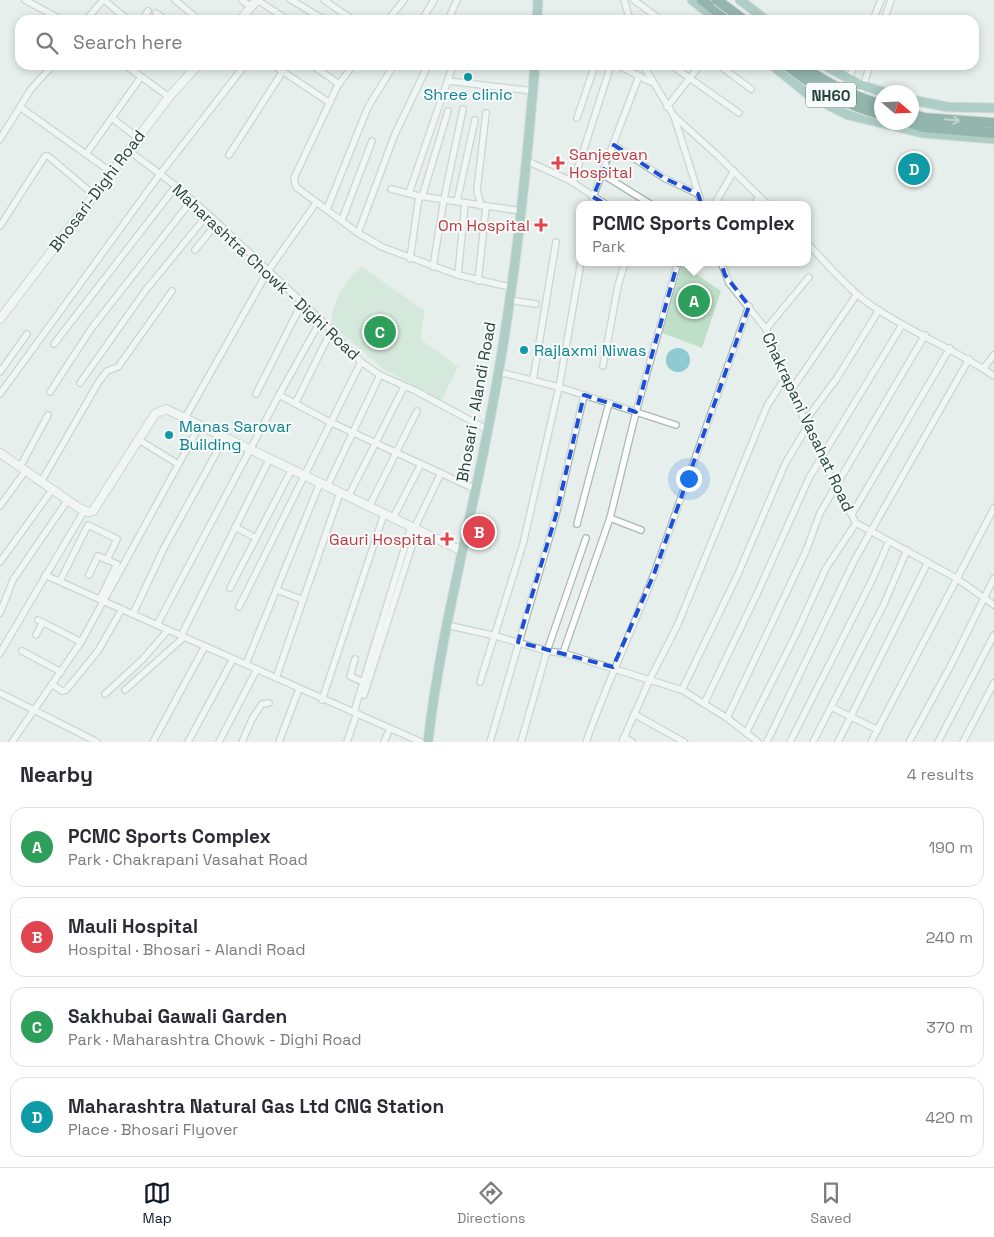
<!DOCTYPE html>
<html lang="en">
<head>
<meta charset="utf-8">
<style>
  :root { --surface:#fff; --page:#f2f2f3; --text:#2b2b33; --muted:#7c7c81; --line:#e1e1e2; --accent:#111827 }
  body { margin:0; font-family:"Space Grotesk",sans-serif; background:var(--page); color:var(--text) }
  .compass { position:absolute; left:874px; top:85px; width:45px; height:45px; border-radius:50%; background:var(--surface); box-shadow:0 2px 8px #0003; rotate:109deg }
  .you { position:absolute; left:688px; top:478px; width:18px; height:18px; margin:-12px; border:4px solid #fff; border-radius:50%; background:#1a73e8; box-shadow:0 0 0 8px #1a73e833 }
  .badge { display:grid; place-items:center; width:32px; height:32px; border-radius:50%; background:var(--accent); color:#fff; font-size:16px; font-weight:700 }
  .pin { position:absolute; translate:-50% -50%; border:2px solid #fff; box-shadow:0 1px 5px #0006 }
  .popup { position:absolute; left:576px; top:201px; width:235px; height:65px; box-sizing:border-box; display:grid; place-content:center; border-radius:10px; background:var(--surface); filter:drop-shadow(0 1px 4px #0005); font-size:16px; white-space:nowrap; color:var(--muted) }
  .popup b { font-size:19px; color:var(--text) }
  .popup::after { content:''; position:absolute; left:50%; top:100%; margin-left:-10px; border:10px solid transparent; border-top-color:var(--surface) }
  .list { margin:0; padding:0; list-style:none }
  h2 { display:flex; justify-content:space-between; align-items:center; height:65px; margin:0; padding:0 20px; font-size:21px }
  h2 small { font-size:16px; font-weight:400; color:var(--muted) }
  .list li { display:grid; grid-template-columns:32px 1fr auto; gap:15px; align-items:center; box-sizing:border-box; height:80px; margin:0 10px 10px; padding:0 10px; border:1px solid var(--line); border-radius:15px }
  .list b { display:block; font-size:19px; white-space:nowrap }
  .list p { margin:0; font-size:16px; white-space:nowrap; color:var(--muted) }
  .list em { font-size:16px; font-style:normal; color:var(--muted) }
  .icon { flex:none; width:28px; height:28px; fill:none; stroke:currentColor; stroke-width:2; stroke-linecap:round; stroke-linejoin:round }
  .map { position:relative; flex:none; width:994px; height:742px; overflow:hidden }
  .search { position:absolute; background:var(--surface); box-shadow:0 2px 8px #0003; left:15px; right:15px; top:15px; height:55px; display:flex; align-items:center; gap:12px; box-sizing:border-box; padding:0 18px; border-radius:15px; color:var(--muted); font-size:19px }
  .sheet { height:425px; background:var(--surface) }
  nav { display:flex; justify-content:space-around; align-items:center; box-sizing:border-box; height:70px; border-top:1px solid var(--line); background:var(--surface); font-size:14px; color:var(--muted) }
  nav a { display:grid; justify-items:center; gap:2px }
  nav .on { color:var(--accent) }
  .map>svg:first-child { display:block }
  .green { fill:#bfe0c8 }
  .water { fill:#8ec9d4 }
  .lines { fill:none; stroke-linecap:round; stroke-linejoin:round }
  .street-casing { stroke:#a8b8b2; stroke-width:8 }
  .secondary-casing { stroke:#a4bbb3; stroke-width:10 }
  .primary-casing { stroke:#c2cac8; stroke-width:11 }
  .highway-casing { stroke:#c2cac8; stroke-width:12 }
  .street { stroke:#fff; stroke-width:5.5 }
  .secondary { stroke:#fff; stroke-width:8 }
  .primary { stroke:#6aa596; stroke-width:9 }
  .highway { stroke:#2f6f62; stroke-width:10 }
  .highway-bridge-casing { stroke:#c2cac8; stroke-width:12; stroke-linecap:butt }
  .highway-bridge { stroke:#2f6f62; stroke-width:10 }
  .oneway { stroke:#93b5ae }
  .marked { fill:none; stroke:#1d4ed8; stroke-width:4; stroke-dasharray:10 6; stroke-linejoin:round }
  .culture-dot { fill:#0f9aa8; stroke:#f7fbf9; stroke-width:2 }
  .health-dot { fill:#e0444e; stroke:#f7fbf9; stroke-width:2 }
  .labels { text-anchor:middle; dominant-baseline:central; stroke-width:4; stroke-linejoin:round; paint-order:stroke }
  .shield { fill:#f7fbf9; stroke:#637a73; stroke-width:1 }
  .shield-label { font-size:15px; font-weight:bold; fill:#24423a }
  .culture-label { font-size:16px; fill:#0d838f; stroke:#f7fbf9; text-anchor:start }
  .health-label { font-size:16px; fill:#be3a42; stroke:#f7fbf9; text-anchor:end }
  .street-label { font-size:16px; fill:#24423a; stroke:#f7fbf9 }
</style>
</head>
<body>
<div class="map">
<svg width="994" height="742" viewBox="0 0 994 742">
  <rect width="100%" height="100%" fill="#e6efeb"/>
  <g class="green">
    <polygon points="682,264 721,291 702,348 662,333"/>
    <path d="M362 267 425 311 420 339 458 367 441 401 385 370 331 324C335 298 341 284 362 267Z"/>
  </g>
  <circle class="water" cx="678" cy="360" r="12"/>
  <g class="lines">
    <g class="street-casing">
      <g id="street">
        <polyline points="25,0 62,20"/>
        <polyline points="104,0 128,20"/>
        <polyline points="175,0 199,20"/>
        <polyline points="242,0 251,7"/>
        <polyline points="257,0 288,20"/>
        <polyline points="291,0 325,20"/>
        <polyline points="324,0 353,20"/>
        <polyline points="624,0 630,20"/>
        <polyline points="634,0 661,20"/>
        <polyline points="156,13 166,20"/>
        <polyline points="86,20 103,0"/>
        <polyline points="142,20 148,11"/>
        <polyline points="388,20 404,0"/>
        <polyline points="422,20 434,0"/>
        <polyline points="448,20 457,0"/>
        <polyline points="873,20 881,0"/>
        <polyline points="884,20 891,0"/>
        <polyline points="125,65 169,97"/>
        <polyline points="273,65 330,103"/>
        <polyline points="312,65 339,84"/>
        <polyline points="353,65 337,87 294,178 296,187 358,233 382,247 458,275 510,287"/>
        <polyline points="617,65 651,82"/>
        <polyline points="643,65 674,116 702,205"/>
        <polyline points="671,65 739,113"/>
        <polyline points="719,65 751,89"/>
        <polyline points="448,81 533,91"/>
        <polyline points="842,91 855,65"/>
        <polyline points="859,99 870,65"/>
        <polyline points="20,107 31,89 53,65"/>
        <polyline points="667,107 700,65"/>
        <polyline points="674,116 717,155 768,205"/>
        <polyline points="112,118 138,138"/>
        <polyline points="577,118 595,65"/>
        <polyline points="0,139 20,107 111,172"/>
        <polyline points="614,145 664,178 698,194"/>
        <polyline points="128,150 176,186 208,214 321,320 361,362 380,375 416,391 488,430"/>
        <polyline points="86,154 141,77"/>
        <polyline points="229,155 283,71"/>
        <polyline points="527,161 569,180 607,205"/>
        <polyline points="602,174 652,205"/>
        <polyline points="573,183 611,65"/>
        <polyline points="391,189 419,196 521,211"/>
        <polyline points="409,193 453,65"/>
        <polyline points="422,197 448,111"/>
        <polyline points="457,201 475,120"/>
        <polyline points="593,205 593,197 639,76"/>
        <polyline points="714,205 734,171"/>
        <polyline points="754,205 759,196"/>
        <polyline points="481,206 477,190 486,113"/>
        <polyline points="327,209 368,107 394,65"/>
        <polyline points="342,220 372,141"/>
        <polyline points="0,226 45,156 48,156 94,195"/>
        <polyline points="358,233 395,134 428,65"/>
        <path d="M808 244C827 264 846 287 868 303 908 332 954 348 994 376"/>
        <polyline points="195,250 217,223"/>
        <polyline points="410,259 419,196"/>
        <polyline points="721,262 729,283 766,329 807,427 835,485 856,523 956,578 994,605"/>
        <polyline points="433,267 444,199 463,109"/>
        <polyline points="458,275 465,203"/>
        <polyline points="478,281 486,207"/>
        <polyline points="509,300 536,304"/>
        <polyline points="766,329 809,277"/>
        <polyline points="54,344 176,186"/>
        <polyline points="603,366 618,286 625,262"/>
        <polyline points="983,369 994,355"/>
        <polyline points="0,372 27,334"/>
        <polyline points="499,372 559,387 636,412 678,262"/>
        <polyline points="533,380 556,242"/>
        <polyline points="80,383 145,291 208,214"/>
        <polyline points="792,389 857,294"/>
        <polyline points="50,392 91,329 191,201"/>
        <polyline points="0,394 160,174 245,65"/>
        <polyline points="256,394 302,303"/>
        <polyline points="279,395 321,320"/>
        <polyline points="295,404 331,331"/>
        <polyline points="185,418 268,271 316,203"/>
        <polyline points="805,421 837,378 879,310"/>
        <polyline points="139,440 178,464"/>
        <polyline points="20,467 48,415"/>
        <polyline points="41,482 98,383 107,371 118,367 172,291"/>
        <polyline points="327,487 380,375"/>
        <polyline points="348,497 404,387"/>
        <polyline points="0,506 26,470"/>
        <polyline points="369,507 417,411"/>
        <polyline points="852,514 950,348"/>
        <polyline points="393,518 421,464"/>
        <polyline points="610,518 641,530"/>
        <polyline points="577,524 609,403"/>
        <polyline points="235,527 256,538"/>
        <polyline points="414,529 441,473"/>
        <polyline points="0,562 52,490"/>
        <polyline points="45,575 157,625"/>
        <polyline points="89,575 98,556 117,564 100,599"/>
        <polyline points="60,581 88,525 117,539 107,560"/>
        <polyline points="230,588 292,469"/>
        <polyline points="277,590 303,600"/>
        <polyline points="239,607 361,362"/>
        <polyline points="0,613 13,580 67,501"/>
        <polyline points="133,614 164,548 225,437"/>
        <polyline points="38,620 81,642"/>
        <polyline points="446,625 496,636 547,651 563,653 682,690 727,718 758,742"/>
        <polyline points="36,635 43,622"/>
        <polyline points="181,636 270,458"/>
        <polyline points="22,651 61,672"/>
        <polyline points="0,653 84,511"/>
        <polyline points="563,653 610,518 636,412 676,425"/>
        <polyline points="355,659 350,676 363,682"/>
        <polyline points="246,664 320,483"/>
        <polyline points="276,678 340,493"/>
        <polyline points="480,682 523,544 559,387 581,262"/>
        <polyline points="52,684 62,691 66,690 98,651 122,609"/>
        <polyline points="125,690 184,637"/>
        <polyline points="682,690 738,574 785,464 807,427"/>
        <polyline points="0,693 97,742"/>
        <polyline points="105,694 143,659 168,630"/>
        <polyline points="364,695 417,530"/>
        <polyline points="322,700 384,514"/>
        <polyline points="704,704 757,594 809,478 902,325"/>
        <polyline points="831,707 878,730"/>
        <polyline points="354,712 411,527"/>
        <polyline points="634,714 684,742"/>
        <polyline points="727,718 806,551 820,513 925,335"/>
        <polyline points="746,733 796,634 826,568 856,523"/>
        <polyline points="624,737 632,742"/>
        <polyline points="12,742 81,642 200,425"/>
        <polyline points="153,742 205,646"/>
        <polyline points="188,742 233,659"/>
        <polyline points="219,742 257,669"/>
        <polyline points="242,742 252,719 262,704 269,703"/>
        <polyline points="279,742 299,689"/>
        <polyline points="347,742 357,713"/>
        <polyline points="384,742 390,728"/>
        <polyline points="421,742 157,625 279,395 330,422 475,489"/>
        <polyline points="490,742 556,515 584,395"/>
        <polyline points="521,742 547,651 586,538"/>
        <path d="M586 742C606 685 632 631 654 574L749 306"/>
        <polyline points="622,742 650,679 678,624 767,406 787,375"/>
        <polyline points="767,742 854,561 969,359"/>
        <polyline points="790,742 872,580 889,541"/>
        <polyline points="813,742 884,604 907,550"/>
        <polyline points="838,742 928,562"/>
        <polyline points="871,742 994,508"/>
        <polyline points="909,742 951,665 994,578"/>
        <polyline points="938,742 994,635"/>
        <polyline points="963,742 994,683"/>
      </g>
    </g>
    <g class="secondary-casing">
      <g id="secondary">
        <polyline points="240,20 257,0"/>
        <polyline points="0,319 169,97 198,65"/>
        <polyline points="0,453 79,508 88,512 93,511 155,414 166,409 462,551"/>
      </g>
    </g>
    <g class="primary-casing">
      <g id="primary">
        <polyline points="692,0 717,20"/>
        <polyline points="740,0 766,20"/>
        <polyline points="537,20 538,0"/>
        <polyline points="772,65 810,96 848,115 922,133 994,139"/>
        <polyline points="824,65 858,84 883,92"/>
        <polyline points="912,100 948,107 994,108"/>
        <path d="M428 742C440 636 468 534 488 429 512 309 525 187 535 65"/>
      </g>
    </g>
    <g class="highway-casing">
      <g id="highway">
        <polyline points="702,0 728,20"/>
        <polyline points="912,114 925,118 994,123"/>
        <polyline points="908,122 923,127 994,133"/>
      </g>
    </g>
    <use href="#street" class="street"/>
    <use href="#secondary" class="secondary"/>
    <use href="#primary" class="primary"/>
    <use href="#highway" class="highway"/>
    <g class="highway-bridge-casing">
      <g id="highway-bridge">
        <polyline points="717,0 744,20"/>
        <path d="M786 65C817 89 844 104 882 115"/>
        <path d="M802 65C826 84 852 96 882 105"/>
      </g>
    </g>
    <use href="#highway-bridge" class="highway-bridge"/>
  </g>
  <defs><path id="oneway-shaft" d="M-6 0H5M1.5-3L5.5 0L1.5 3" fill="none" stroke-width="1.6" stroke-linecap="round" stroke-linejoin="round" transform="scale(1.25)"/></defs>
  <use class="oneway" href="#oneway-shaft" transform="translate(952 120) rotate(5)"/>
  <path d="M0 0H994V742H0ZM614 145 664 178 698 194 725 275 749 306 654 574 613 667 518 642 556 515 584 395 636 412 682 247 593 197Z" fill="#e6efeb" fill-opacity=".55" fill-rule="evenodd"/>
  <path class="marked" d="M614 145 664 178 698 194 725 275 749 306 654 574 613 667 518 642 556 515 584 395 636 412 682 247 593 197Z"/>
  <g class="culture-dot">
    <circle cx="468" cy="77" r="5"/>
    <circle cx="524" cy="350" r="5"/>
    <circle cx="169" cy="435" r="5"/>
  </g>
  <g class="health-dot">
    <path d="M555.5 155.5h5v5h5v5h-5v5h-5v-5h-5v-5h5z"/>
    <path d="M538.5 217.5h5v5h5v5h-5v5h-5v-5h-5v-5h5z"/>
    <path d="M444.5 531.5h5v5h5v5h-5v5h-5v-5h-5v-5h5z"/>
  </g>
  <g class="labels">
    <rect class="shield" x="806" y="82.5" width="50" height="25" rx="4"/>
    <g class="shield-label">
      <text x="831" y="95">NH60</text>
    </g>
    <g class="culture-label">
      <text x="468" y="94" text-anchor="middle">Shree clinic</text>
      <text x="534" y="350">Rajlaxmi Niwas</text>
      <text x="179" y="426">Manas Sarovar<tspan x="179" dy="18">Building</tspan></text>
    </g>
    <g class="health-label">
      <text x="569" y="154" text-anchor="start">Sanjeevan<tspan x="569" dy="18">Hospital</tspan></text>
      <text x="530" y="225">Om Hospital</text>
      <text x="436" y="539">Gauri Hospital</text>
    </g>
    <g class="street-label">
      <text transform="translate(97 191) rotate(-53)">Bhosari-Dighi Road</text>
      <text transform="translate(266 272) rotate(43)">Maharashtra Chowk - Dighi Road</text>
      <text transform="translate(476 402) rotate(-80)">Bhosari - Alandi Road</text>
      <text transform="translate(808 422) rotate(65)">Chakrapani Vasahat Road</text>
    </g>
  </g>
</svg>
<svg class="compass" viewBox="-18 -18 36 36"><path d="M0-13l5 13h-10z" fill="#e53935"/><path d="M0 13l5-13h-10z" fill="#7c7c81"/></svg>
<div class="you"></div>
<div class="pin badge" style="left:694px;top:301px;background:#2e9e5b">A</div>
<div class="popup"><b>PCMC Sports Complex</b>Park</div>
<div class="pin badge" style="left:479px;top:532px;background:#e0444e">B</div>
<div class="pin badge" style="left:380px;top:332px;background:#2e9e5b">C</div>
<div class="pin badge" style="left:914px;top:169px;background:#0f9aa8">D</div>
<div class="search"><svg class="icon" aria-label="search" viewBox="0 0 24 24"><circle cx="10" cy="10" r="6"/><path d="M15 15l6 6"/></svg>Search here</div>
</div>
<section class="sheet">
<h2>Nearby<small>4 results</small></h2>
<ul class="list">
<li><span class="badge" style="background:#2e9e5b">A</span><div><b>PCMC Sports Complex</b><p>Park · Chakrapani Vasahat Road</p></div><em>190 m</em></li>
<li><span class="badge" style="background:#e0444e">B</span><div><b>Mauli Hospital</b><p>Hospital · Bhosari - Alandi Road</p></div><em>240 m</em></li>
<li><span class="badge" style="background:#2e9e5b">C</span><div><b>Sakhubai Gawali Garden</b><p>Park · Maharashtra Chowk - Dighi Road</p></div><em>370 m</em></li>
<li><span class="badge" style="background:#0f9aa8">D</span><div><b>Maharashtra Natural Gas Ltd CNG Station</b><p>Place · Bhosari Flyover</p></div><em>420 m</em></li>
</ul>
</section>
<nav>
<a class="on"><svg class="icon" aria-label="map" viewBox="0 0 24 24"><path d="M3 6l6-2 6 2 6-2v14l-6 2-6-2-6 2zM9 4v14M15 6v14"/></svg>Map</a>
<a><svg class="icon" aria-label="directions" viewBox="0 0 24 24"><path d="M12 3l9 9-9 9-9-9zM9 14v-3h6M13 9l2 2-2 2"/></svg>Directions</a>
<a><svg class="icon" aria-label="saved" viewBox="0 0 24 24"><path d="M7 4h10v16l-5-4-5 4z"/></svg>Saved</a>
</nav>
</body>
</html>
